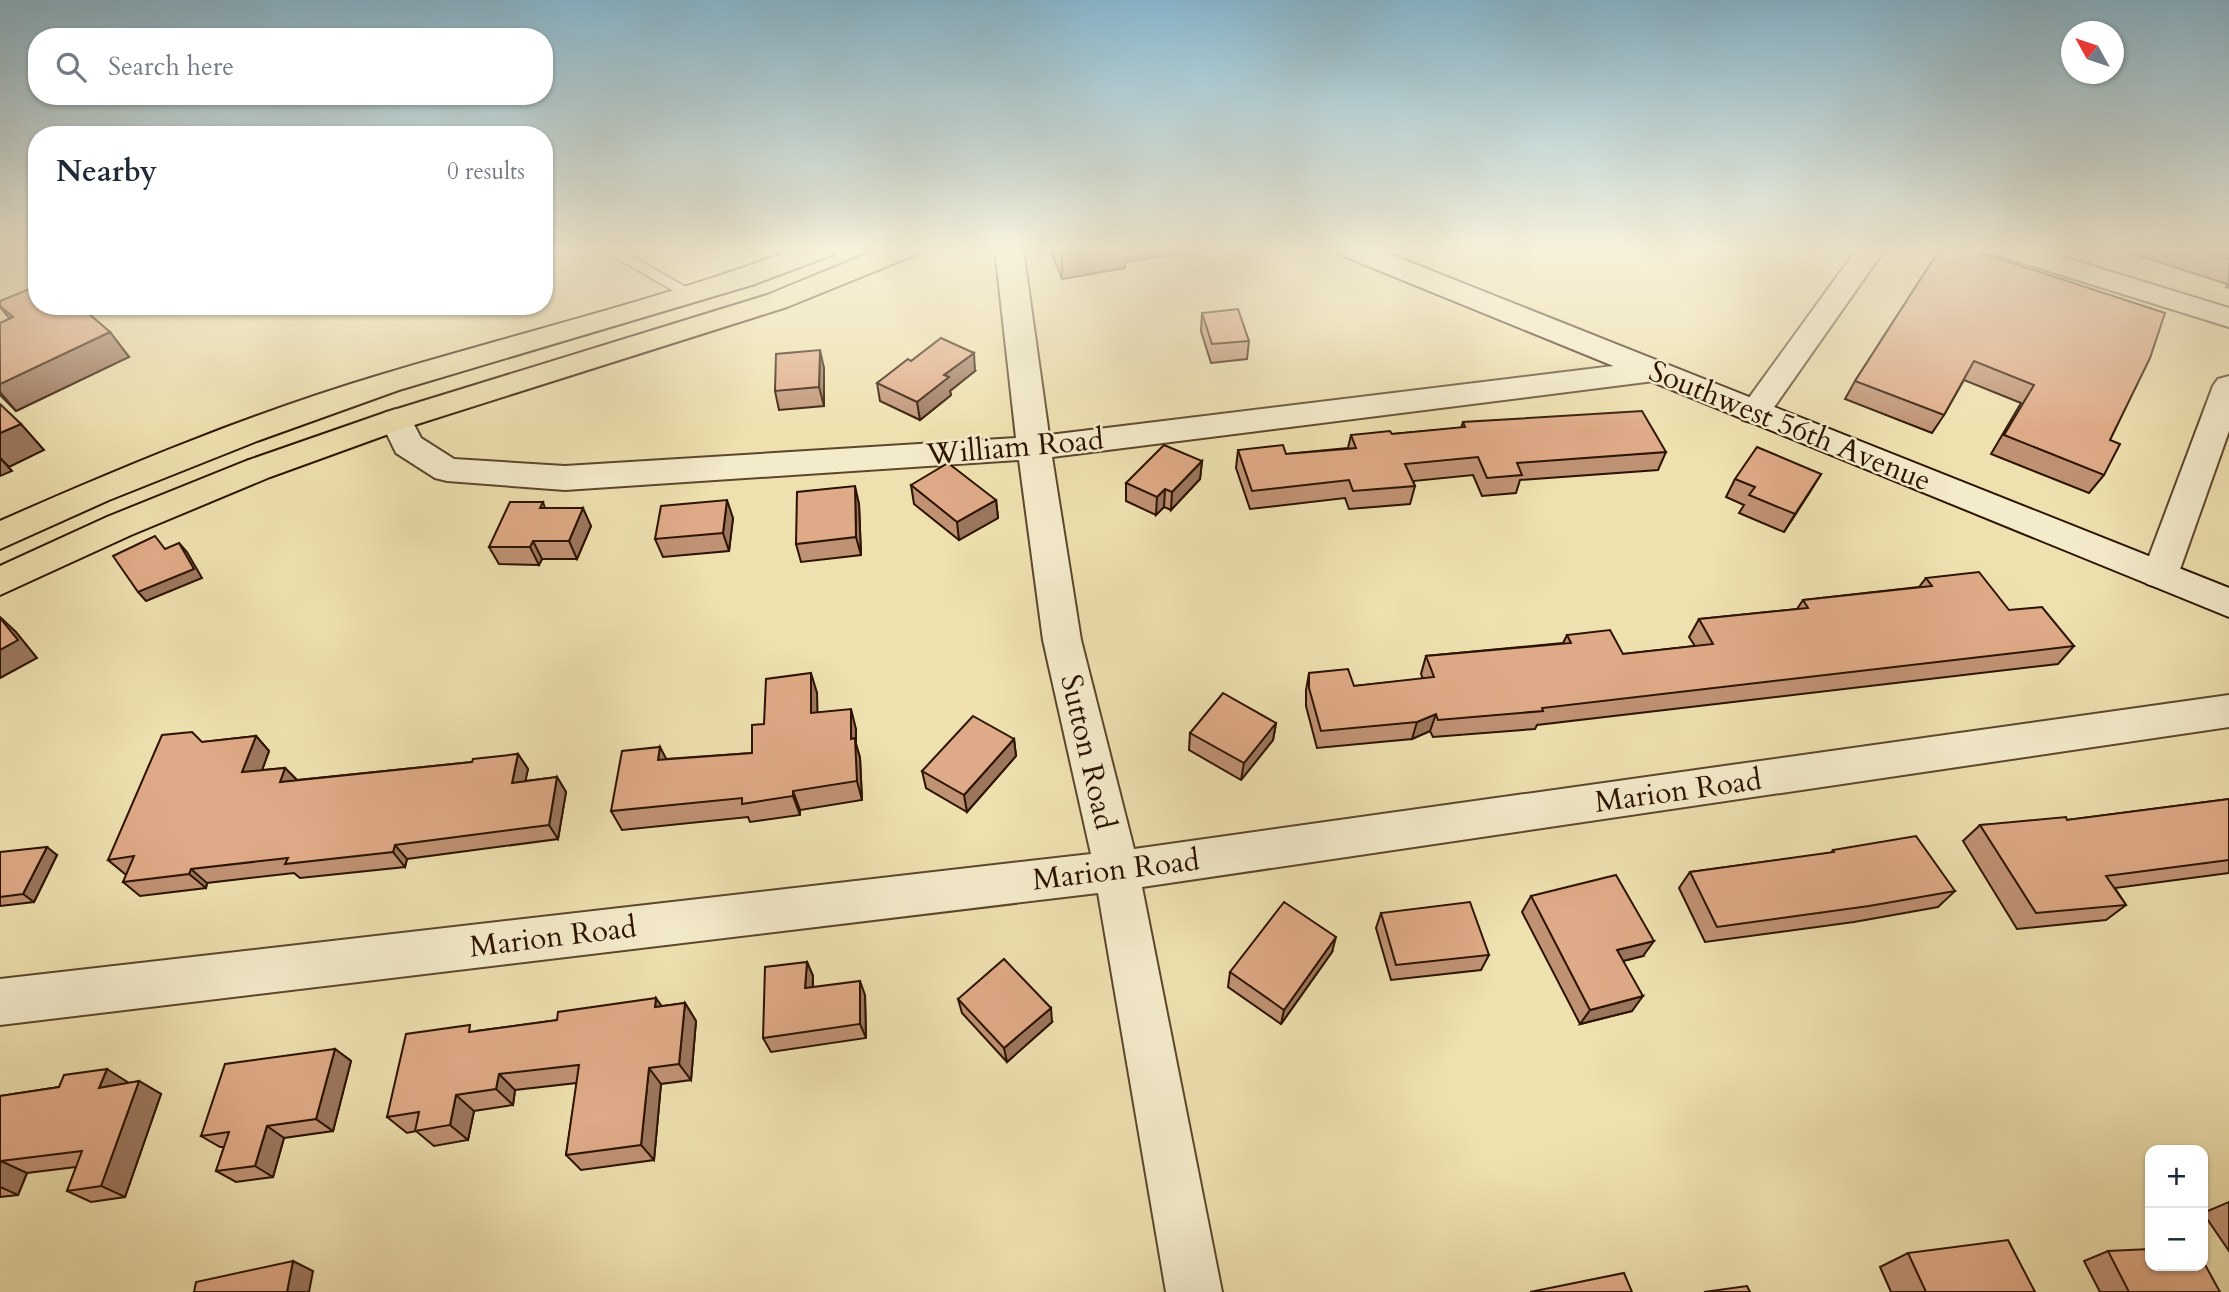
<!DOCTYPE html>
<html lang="en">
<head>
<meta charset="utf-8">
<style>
  :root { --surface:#fff; --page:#f2f2f3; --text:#1f2937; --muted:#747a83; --line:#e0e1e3 }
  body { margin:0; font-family:Cardo,serif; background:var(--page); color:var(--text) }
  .controls { position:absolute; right:21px; bottom:21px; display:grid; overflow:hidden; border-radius:14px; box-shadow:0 2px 5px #0004 }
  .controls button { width:63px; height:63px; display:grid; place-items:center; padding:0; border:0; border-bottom:2px solid var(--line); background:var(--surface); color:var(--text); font:35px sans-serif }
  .compass { position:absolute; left:2061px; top:21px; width:63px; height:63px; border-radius:50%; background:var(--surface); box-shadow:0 2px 5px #0004; rotate:310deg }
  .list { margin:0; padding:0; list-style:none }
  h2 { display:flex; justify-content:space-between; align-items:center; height:91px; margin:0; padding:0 28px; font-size:30px }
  h2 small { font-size:23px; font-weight:400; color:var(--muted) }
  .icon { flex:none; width:38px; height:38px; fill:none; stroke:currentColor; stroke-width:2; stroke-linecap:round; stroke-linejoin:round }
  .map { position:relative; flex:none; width:2229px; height:1292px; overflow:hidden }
  .search { position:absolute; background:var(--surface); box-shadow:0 2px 5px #0004; left:28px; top:28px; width:525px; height:77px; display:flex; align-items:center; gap:18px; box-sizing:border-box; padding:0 24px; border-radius:28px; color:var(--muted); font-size:26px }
  .panel { position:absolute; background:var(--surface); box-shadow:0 2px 5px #0004; left:28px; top:126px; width:525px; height:189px; border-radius:28px }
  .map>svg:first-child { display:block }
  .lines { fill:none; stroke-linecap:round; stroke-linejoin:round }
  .lane-casing { stroke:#5c462c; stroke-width:3 }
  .street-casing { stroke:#5c462c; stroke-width:4 }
  .secondary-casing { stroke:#2c1300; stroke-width:4 }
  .primary-casing { stroke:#2c1300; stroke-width:4 }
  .lane { fill:#f4ebcb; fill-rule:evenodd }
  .street { fill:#f4ebcb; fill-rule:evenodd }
  .secondary { fill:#f4ebcb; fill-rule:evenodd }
  .primary { fill:#eee0af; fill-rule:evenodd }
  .wall { fill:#c09274; stroke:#2c1300; stroke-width:2 }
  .shaded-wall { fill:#9c775e; stroke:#2c1300; stroke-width:2 }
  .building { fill:#dfaa87; stroke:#2c1300; stroke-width:2 }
  .labels { text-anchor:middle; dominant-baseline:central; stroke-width:5; stroke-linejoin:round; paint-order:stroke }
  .street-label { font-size:30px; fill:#2c1300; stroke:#f4ebcb }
</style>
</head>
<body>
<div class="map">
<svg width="2229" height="1292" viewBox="0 0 2229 1292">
  <rect width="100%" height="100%" fill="#eee0af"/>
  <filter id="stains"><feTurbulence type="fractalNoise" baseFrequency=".00286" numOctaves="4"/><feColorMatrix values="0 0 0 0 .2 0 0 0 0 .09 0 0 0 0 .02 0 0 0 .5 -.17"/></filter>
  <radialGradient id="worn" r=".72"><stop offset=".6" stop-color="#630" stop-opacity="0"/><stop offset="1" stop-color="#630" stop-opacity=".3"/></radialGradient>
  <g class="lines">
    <g class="lane-casing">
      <polygon id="lane" points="601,249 620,249 698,294 690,299 684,297"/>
    </g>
    <g class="street-casing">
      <g id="street">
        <polygon points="995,249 1023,249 1049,435 1654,361 1665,364 1670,371 1665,378 1654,381 1052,457 1081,640 1134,849 2229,695 2229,727 1142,887 1222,1292 1166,1292 1098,893 0,1025 0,979 1091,854 1043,640 1019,460 565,490 447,481 435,478 396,453 380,420 384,413 396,409 408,413 421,438 454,459 565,466 1016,438"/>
        <polygon points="1857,249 1885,249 1765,420 1754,423 1743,420 1738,413 1743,406"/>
        <polygon points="1993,249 2037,249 2229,308 2229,327 1997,255"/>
        <polygon points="2229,376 2229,431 2178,575 2173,584 2160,588 2147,584 2142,575 2213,386 2218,379"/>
      </g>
    </g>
    <g class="secondary-casing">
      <polygon id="secondary" points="1337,249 1377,249 2229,588 2229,617 1341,255"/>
    </g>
    <g class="primary-casing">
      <g id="primary">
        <path d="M795 249H836L832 255 755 284 399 390 257 441 109 500 0 549V521C124 466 250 414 380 375 518 333 660 300 795 249Z"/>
        <polygon points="879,249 919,249 915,255 787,307 408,427 270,477 131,535 0,595 0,566 107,517 246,461 384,413 767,295"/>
      </g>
    </g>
    <use href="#lane" class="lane"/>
    <use href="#street" class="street"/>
    <use href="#secondary" class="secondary"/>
    <use href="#primary" class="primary"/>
  </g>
  <g class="wall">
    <polygon points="1050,249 1182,249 1182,253 1125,262 1125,268 1062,279"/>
    <polygon points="1940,249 2110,440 2104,475 2089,493 1991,454 2021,403 1964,380 1944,415 1932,433 1845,399 1855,381"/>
    <polygon points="2118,249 2229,249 2229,288 2226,287 2227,284"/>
    <polygon points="0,301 61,314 110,332 129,357 16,411 0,395 0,323 10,319 0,307"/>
    <polygon points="1202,313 1249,341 1247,359 1211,363 1201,331"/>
    <polygon points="911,361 975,371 950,391 951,395 920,420 880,401 877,383"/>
    <polygon points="824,368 824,406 779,410 775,391"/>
    <polygon points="1463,422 1666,452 1658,470 1520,480 1516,493 1482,496 1473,475 1413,481 1415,486 1410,504 1349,509 1345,498 1250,509 1236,468 1238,450 1286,454 1348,448 1351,435 1392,434 1461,428"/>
    <polygon points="1202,461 1200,479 1171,510 1164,507 1156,515 1126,501 1126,483"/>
    <polygon points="1821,474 1784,532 1739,513 1744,505 1726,497 1735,479"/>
    <polygon points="911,485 996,500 998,518 959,540 914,504"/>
    <polygon points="543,502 545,508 591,526 577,559 542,559 539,565 499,564 489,547"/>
    <polygon points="859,504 861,555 801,562 796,544"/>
    <polygon points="733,518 729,551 663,557 655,539"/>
    <polygon points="1926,578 2009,610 2074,646 2058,664 1537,725 1535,729 1433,737 1430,731 1412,739 1317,748 1306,706 1306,690 1309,673 1354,686 1423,679 1421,674 1426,656 1563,643 1567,635 1623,654 1695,646 1689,637 1699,619 1797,609 1803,600 1919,587"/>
    <polygon points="817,693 817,712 856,729 856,744 860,758 862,800 800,810 800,815 750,822 748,817 622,830 611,811 666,759 752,753 764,724"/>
    <polygon points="1276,723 1273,740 1241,780 1189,750 1190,733"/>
    <polygon points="256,736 269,751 262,770 285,768 297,780 472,762 518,754 528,769 525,781 557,777 566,792 558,839 407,859 405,867 300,878 294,873 207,883 206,888 140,896 123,882 127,874 125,874 108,860 203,742"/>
    <polygon points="1014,739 1016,756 967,812 926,788 922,771"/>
    <polygon points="2229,799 2229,873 2115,888 2126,905 2106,920 2017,929 1963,841 1980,825 2067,820"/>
    <polygon points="1833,850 1955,891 1938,907 1854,922 1705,942 1679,888 1690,872 1831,853"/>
    <polygon points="0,852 57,855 34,902 0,906"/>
    <polygon points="1531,896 1643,956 1623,961 1632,1011 1580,1024 1522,912"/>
    <polygon points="1381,913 1489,955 1481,970 1391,980 1376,928"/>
    <polygon points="1332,952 1281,1024 1228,987 1230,972"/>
    <polygon points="807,962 813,976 813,987 865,995 866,1038 771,1052 763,1038"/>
    <polygon points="958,999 1052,1022 1007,1062 962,1013"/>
    <polygon points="685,1003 696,1021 691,1080 661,1084 654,1160 581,1170 566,1155 577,1083 515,1090 513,1105 474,1111 468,1140 434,1146 416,1131 407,1133 387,1117 476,1031"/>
    <polygon points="335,1049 351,1061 333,1131 284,1138 273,1177 236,1182 216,1171 224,1147 220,1147 201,1136"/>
    <polygon points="139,1081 161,1094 125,1197 91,1202 67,1191 76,1167 27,1173 18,1195 0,1197 0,1096 59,1087 129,1083"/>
    <polygon points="2229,1202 2229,1251 2203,1213"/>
    <polygon points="2108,1251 2220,1292 2100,1292 2084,1261"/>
    <polygon points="1908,1253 2035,1292 1891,1292 1880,1267"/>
  </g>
  <g class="shaded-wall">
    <polygon points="1082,249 1182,249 1182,253 1125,262 1125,268 1062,279 1062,253"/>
    <polygon points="110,332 129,357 16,411 0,392 0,384"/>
    <polygon points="820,350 824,368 824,406 819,387"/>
    <polygon points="974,353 975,371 950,391 951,395 920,420 917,402 944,375"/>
    <polygon points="21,424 44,450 9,467 0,458 0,433"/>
    <polygon points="0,458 12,471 0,476"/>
    <polygon points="1202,461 1200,479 1171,510 1172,492"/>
    <polygon points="1821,474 1810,492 1784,532 1795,514"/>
    <polygon points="855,486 859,504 861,555 856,537"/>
    <polygon points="1165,489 1164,507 1156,515 1157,497"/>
    <polygon points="727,500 733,518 729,551 723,533"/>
    <polygon points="996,500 998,518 959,540 957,522"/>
    <polygon points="583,508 591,526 577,559 569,541"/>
    <polygon points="533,541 542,559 539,565 530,547"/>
    <polygon points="179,543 187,552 202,578 146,601 138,592"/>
    <polygon points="0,617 16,632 37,658 0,678"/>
    <polygon points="811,673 817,693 818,733 811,713"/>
    <polygon points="851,709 856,729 856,744 860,758 862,800 857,781 851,739"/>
    <polygon points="1436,714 1430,731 1412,739 1417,722"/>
    <polygon points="1276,723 1273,740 1241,780 1244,763"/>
    <polygon points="256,736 269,751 256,787 242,772"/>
    <polygon points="1014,739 1016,756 967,812 964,795"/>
    <polygon points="660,747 670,766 658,760"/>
    <polygon points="518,754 528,769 522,797 512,783"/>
    <polygon points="285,768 299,782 280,782"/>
    <polygon points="557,777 566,792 558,839 549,825"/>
    <polygon points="793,791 800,810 800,815 793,796"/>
    <polygon points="395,845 407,859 405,867 393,852"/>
    <polygon points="47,847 57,855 34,902 23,894"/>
    <polygon points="191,869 207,883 206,888 189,874"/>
    <polygon points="1336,937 1332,952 1281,1024 1284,1010"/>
    <polygon points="1654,941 1643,956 1607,965 1617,950"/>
    <polygon points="807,962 813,976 812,1003 805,988"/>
    <polygon points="860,981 865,995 866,1038 860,1024"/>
    <polygon points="1643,996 1632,1011 1580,1024 1590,1010"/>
    <polygon points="656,998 668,1015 655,1007"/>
    <polygon points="685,1003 696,1021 691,1080 679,1064"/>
    <polygon points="1051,1008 1052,1022 1007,1062 1004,1048"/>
    <polygon points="335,1049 351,1061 333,1131 316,1119"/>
    <polygon points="649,1068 661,1084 654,1160 641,1145"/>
    <polygon points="107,1069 129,1083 99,1088"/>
    <polygon points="499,1074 515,1090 513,1105 496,1089"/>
    <polygon points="139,1081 161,1094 125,1197 101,1186"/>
    <polygon points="456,1095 474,1111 468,1140 450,1125"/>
    <polygon points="267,1126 284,1138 273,1177 255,1166"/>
    <polygon points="1,1161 27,1173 18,1195 0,1187 0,1164"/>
    <polygon points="293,1261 313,1271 309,1292 287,1292"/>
  </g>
  <g class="building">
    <polygon points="1060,249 1082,249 1062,253"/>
    <polygon points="1940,249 1969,249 2165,313 2150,358 2110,440 2120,444 2104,475 2004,435 2034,385 1974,361 1944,415 1855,381"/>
    <polygon points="2198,249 2229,249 2229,259"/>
    <polygon points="32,288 37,293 37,306 52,306 61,314 80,306 110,332 0,384 0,323 13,317 0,306 0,301"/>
    <polygon points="1238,309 1249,341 1212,344 1202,313"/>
    <polygon points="941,338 974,353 944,375 949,377 917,402 877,383 908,359 911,361"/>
    <polygon points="820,350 819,387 775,391 776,354"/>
    <polygon points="0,404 21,424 0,433"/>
    <polygon points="1642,411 1666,452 1517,463 1522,475 1487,478 1478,457 1405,464 1415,486 1353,491 1349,480 1252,491 1238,450 1283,445 1286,454 1356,448 1351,435 1390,431 1392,434 1465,427 1463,422"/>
    <polygon points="1164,445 1202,461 1172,492 1165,489 1157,497 1126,483"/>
    <polygon points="1757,447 1821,474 1795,514 1749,495 1755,487 1735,479"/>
    <polygon points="948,463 996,500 957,522 911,485"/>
    <polygon points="855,486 856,537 796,544 797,492"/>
    <polygon points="727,500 723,533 655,539 661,506"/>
    <polygon points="510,502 543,502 540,508 583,508 569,541 533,541 530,547 489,547"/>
    <polygon points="155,536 165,549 179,543 194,569 138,592 113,556"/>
    <polygon points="1979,572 2009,610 2042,607 2074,646 1542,708 1543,711 1438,720 1436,714 1417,722 1321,731 1309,688 1309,673 1348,669 1354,686 1434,677 1426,656 1571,643 1567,635 1610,630 1623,654 1713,644 1699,619 1808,608 1803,600 1932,586 1926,578"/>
    <polygon points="0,618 18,640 0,650"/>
    <polygon points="811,673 811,713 851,709 851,739 855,738 857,781 793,791 793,796 742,804 742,798 611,811 622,751 660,747 658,760 752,753 752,725 764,724 766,679"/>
    <polygon points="1223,693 1276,723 1244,763 1190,733"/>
    <polygon points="973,716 1014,739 964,795 922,771"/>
    <polygon points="192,732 202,742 256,736 242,772 285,768 280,782 472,762 473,759 518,754 512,783 557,777 549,825 395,845 393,852 285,864 288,858 191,869 189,874 123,882 134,856 108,860 162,735"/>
    <polygon points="2229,799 2229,860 2106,876 2126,905 2036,913 1980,825 2066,817 2067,820"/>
    <polygon points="1916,836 1955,891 1869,906 1717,927 1690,872 1834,852 1833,850"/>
    <polygon points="47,847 23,894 0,897 0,852"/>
    <polygon points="1616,875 1654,941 1617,950 1643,996 1590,1010 1531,896"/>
    <polygon points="1284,902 1336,937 1284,1010 1230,972"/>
    <polygon points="1470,902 1489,955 1396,965 1381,913"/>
    <polygon points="1004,959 1051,1008 1004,1048 958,999"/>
    <polygon points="807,962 805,988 860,981 860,1024 763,1038 765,967"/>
    <polygon points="656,998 655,1007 685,1003 679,1064 649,1068 641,1145 566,1155 579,1065 499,1074 496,1089 456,1095 450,1125 415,1131 419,1112 387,1117 406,1034 470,1025 469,1032 557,1020 558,1012"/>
    <polygon points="335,1049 316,1119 267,1126 255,1166 216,1171 229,1132 201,1136 225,1064"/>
    <polygon points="107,1069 99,1088 139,1081 101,1186 67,1191 82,1151 1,1161 0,1164 0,1096 59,1087 64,1075"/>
    <polygon points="2008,1240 2035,1292 1926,1292 1908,1253"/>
    <polygon points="2150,1249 2150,1266 2203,1266 2203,1261 2220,1292 2129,1292 2108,1251"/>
    <polygon points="293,1261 287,1292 194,1292 196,1282"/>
    <polygon points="1624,1273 1632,1292 1530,1292"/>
    <polygon points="1747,1286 1750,1292 1704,1292"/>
  </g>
  <linearGradient id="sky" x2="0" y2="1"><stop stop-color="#88b8d0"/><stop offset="0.58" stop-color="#f7f1db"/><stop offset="1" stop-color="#f7f1db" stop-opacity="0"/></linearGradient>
  <rect width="2229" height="430" fill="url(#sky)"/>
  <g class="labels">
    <g class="street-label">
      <text transform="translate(1790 426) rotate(22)">Southwest 56th Avenue</text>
      <text transform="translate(1015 447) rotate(-5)">William Road</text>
      <text transform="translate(1088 752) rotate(77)">Sutton Road</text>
      <text transform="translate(1678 791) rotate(-8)">Marion Road</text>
      <text transform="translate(1116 870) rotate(-7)">Marion Road</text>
      <text transform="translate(553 937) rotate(-7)">Marion Road</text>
    </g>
  </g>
  <rect width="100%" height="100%" filter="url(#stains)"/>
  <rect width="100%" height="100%" fill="url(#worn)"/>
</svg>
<div class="controls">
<button>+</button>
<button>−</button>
</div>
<svg class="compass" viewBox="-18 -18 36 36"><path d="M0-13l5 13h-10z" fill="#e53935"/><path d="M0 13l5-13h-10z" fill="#747a83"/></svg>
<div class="search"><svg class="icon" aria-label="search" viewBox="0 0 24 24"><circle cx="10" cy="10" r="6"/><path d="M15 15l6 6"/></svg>Search here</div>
<section class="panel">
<h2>Nearby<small>0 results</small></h2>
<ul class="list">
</ul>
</section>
</div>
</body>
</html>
